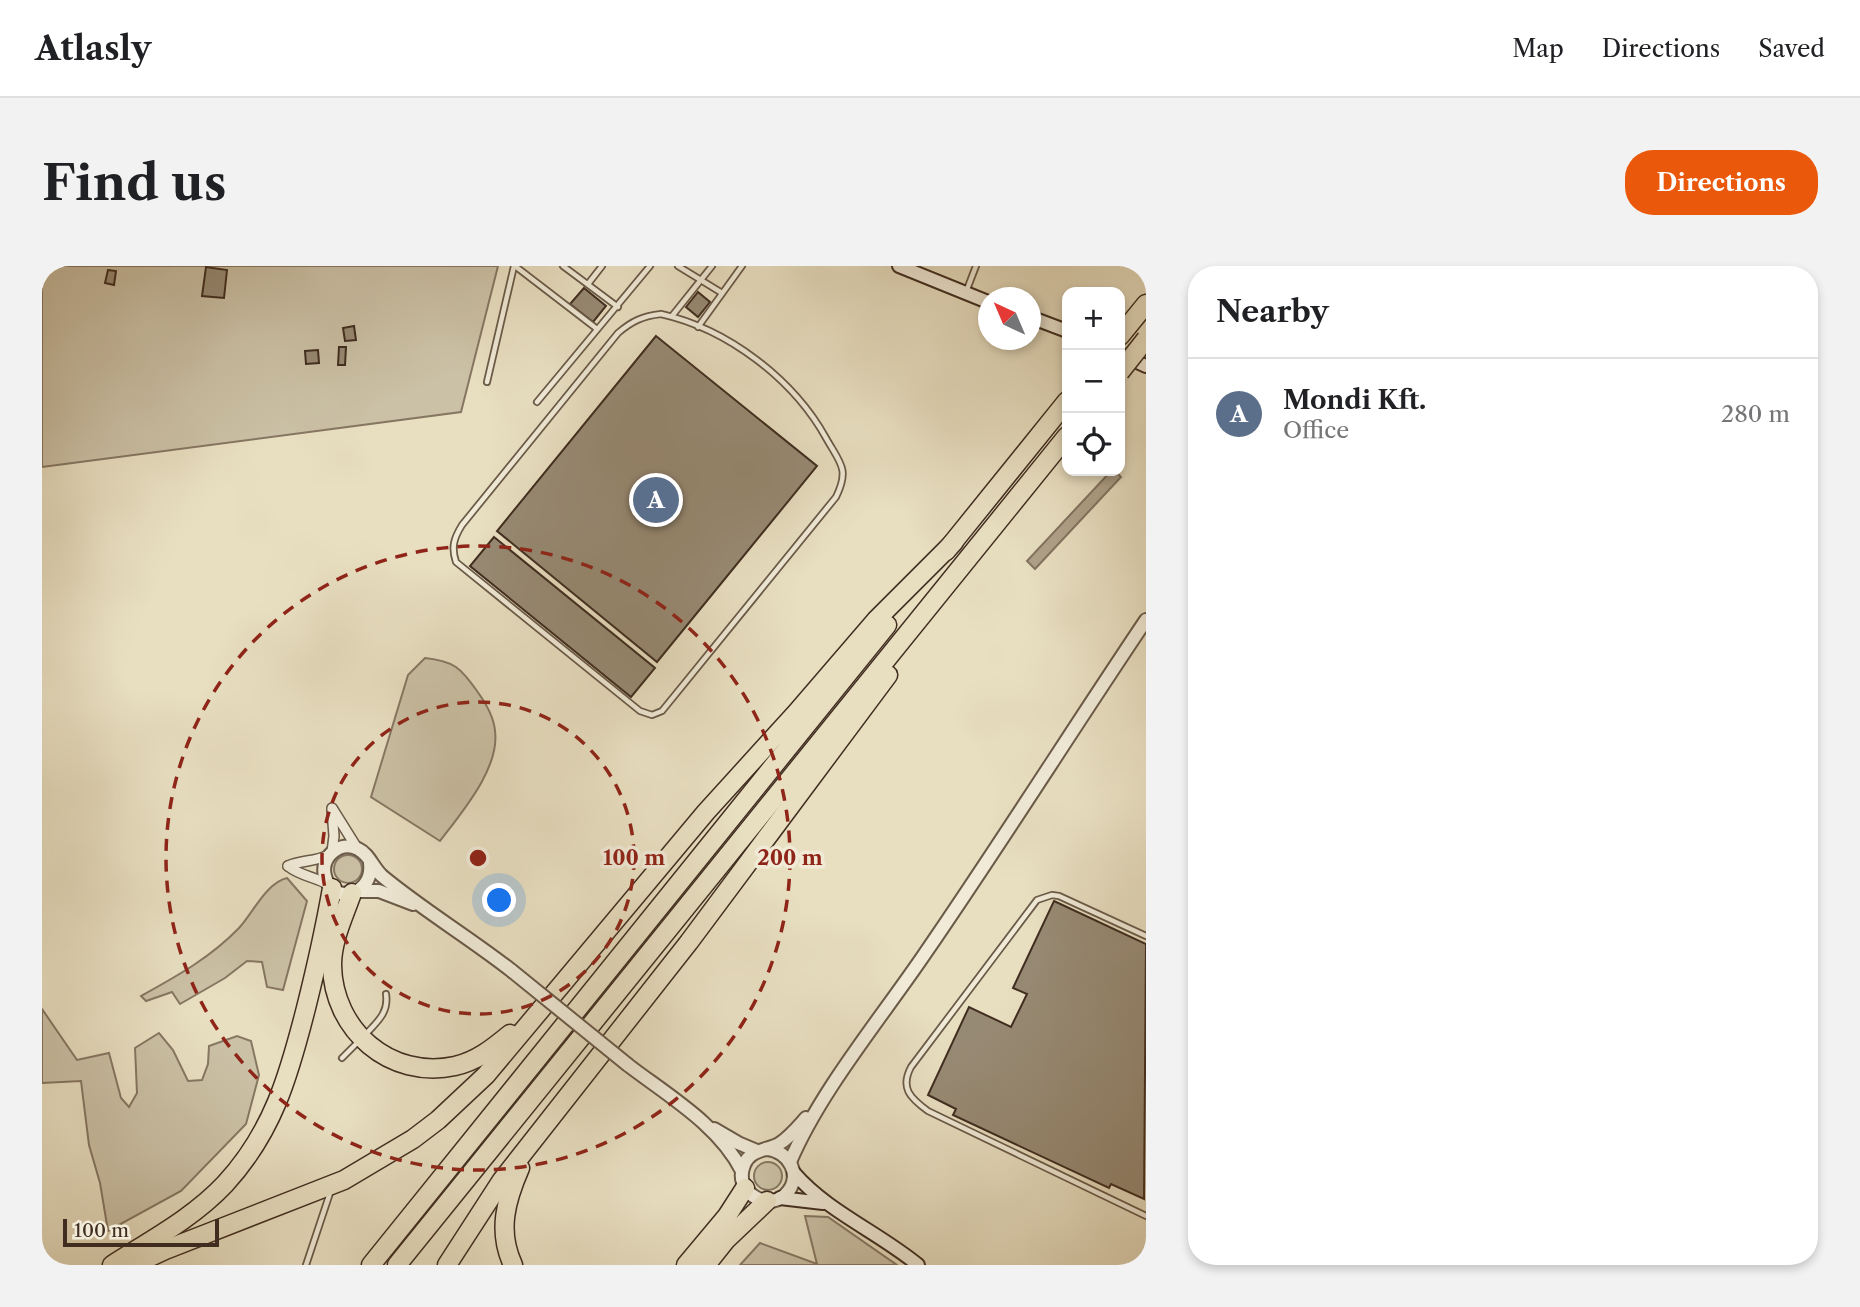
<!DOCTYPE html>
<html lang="en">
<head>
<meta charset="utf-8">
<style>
  :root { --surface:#fff; --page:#f2f2f2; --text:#202124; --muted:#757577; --line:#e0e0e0; --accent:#ea580c }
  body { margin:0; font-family:"Libre Caslon Text",serif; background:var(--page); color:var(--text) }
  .controls { position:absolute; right:21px; top:21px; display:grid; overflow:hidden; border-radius:14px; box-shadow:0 4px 10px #0003 }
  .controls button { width:63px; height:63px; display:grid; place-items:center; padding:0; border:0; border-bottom:2px solid var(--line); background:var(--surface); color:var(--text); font:35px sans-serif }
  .compass { position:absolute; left:936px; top:21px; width:63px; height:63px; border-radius:50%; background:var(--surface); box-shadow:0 4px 10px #0003; rotate:316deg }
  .scale { position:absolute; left:21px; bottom:18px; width:156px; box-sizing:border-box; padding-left:7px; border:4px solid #402d20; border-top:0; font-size:19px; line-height:24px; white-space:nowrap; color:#402d20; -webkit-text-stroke:5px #f0ead7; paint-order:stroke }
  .you { position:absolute; left:458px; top:635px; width:24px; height:24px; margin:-18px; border:5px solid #fff; border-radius:50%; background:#1a73e8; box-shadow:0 0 0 10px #1a73e833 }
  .badge { display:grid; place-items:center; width:46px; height:46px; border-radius:50%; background:var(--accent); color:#fff; font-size:23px; font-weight:700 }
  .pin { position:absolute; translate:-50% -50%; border:4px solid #fff; box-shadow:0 2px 7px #0006 }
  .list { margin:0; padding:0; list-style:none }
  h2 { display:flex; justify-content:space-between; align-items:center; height:91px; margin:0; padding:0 28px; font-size:30px }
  h2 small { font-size:23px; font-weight:400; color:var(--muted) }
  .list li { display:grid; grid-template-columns:46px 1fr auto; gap:21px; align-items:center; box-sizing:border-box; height:112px; padding:0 28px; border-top:2px solid var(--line) }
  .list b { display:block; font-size:26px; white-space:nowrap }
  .list p { margin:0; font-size:23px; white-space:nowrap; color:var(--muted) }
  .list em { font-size:23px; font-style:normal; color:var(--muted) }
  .icon { flex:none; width:38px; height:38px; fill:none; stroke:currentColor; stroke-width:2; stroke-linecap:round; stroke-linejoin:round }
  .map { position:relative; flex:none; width:1104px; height:999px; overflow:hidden; border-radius:28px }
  header { display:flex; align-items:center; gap:42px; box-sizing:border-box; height:98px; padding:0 35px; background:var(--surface); border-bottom:2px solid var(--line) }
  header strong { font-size:33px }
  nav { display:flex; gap:38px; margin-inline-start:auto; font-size:24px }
  .intro { display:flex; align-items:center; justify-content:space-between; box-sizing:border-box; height:168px; padding:0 42px }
  h1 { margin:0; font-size:49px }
  .button { padding:18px 32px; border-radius:28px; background:var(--accent); color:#fff; font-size:24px; font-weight:700 }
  main { display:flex; gap:42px; padding:0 42px }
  aside { flex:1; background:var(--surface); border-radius:28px; box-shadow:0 4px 10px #0003 }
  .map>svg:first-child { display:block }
  .green { fill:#cbc1a6; stroke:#867763; stroke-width:2 }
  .water { fill:#afa28a; stroke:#837360; stroke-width:2 }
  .building { fill:#978a74; stroke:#402d20; stroke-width:2 }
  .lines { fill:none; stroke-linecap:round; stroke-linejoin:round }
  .service-casing { stroke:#6a5a48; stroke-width:8 }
  .minor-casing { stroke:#6a5a48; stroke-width:12 }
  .tertiary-casing { stroke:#6a5a48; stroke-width:16 }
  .secondary-casing { stroke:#402d20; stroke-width:16 }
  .motorway-casing { stroke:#402d20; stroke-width:21 }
  .service { stroke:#f0ead7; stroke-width:4.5 }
  .minor { stroke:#f0ead7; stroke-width:9 }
  .tertiary { stroke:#f0ead7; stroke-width:12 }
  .secondary { stroke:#f0ead7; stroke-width:12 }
  .motorway { stroke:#e8dfc1; stroke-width:18 }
  .tertiary-bridge-casing { stroke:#6a5a48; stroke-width:16; stroke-linecap:butt }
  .motorway-bridge-casing { stroke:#402d20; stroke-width:21; stroke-linecap:butt }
  .tertiary-bridge { stroke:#f0ead7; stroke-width:12 }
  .motorway-bridge { stroke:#e8dfc1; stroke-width:18 }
  .ring { fill:none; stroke:#8f2418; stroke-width:3.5; stroke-dasharray:12 9 }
  .centre { fill:#8f2418; stroke:#f0ead7; stroke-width:3.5 }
  .ring-label { font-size:21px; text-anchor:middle; font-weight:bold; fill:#8f2418; stroke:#f0ead7; stroke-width:7; stroke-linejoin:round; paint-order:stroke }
</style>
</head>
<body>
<header>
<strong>Atlasly</strong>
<nav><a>Map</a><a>Directions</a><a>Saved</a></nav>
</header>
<div class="intro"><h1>Find us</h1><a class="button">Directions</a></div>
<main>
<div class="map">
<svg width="1104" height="999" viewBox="0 0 1104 999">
  <rect width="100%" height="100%" fill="#e8dfc1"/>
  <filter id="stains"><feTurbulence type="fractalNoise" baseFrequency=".00286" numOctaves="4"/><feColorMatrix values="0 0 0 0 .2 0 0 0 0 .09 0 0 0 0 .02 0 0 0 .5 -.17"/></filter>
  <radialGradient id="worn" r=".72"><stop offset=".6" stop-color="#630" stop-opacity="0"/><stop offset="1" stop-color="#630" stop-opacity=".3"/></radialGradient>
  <g class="green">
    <polygon points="0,0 456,0 419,146 0,201"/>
    <path d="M383 392C412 395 419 402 435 425 443 436 452 451 453 465 458 502 420 546 398 575L329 531 366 409Z"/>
    <circle cx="306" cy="603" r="14"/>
    <path d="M245 612 265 635 241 724 225 721 220 696 205 695 183 712 138 738 130 726 104 735 99 730C135 710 168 692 197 662 211 647 224 617 245 612Z"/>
    <polygon points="0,743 35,794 67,787 79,832 87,841 95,827 93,782 117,767 131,784 146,815 160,814 166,798 167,780 195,770 209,775 217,809 204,858 139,925 66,965 58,917 47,879 39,815 0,817"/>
    <circle cx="726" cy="910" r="14"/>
    <polygon points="763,950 786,951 855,999 698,999 718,977 775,998"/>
  </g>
  <polygon class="water" points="1069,205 1073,205 1079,211 993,303 985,295"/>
  <g class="building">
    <polygon points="164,1 185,4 182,32 160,30"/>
    <polygon points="66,4 74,5 72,19 63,17"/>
    <polygon points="542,22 564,40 551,56 528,38"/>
    <polygon points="656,26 668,36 656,51 644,41"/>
    <polygon points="312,60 314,74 303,75 301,62"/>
    <polygon points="614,70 775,200 615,396 455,265"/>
    <polygon points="297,81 304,81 303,99 296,99"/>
    <polygon points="276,84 277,97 264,98 263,85"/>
    <polygon points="452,271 613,402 589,431 428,300"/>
    <polygon points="1012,635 1104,678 1102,933 1069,918 1067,922 911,849 914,843 886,829 927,741 969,761 985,728 971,722"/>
  </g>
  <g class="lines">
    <g class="service-casing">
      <g id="service">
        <polyline points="473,0 555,63"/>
        <polyline points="521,0 576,41"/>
        <polyline points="636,0 680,27"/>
        <polyline points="546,18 560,0"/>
        <polyline points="924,26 934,0"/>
        <path d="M619 48C686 63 751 113 784 172 798 197 808 203 794 231L620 445 610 449 598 445 414 296C409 281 412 272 420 259L576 67C590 55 601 50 619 48Z"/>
        <polyline points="630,50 670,0"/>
        <polyline points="656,61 700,0"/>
        <polyline points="445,116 472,0"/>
        <polyline points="495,136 608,0"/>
        <path d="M1104 670 1017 630 1010 629 995 634 869 801C858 822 868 832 886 845L1104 950"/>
        <path d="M323 769C335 756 347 747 344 728"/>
        <polyline points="300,792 317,775"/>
        <polyline points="264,999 288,927"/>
      </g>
    </g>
    <g class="minor-casing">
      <g id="minor">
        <polyline points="290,542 315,582"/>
        <polyline points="290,544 292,570 290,586"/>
        <path d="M246 600C258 610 274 611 287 619"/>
        <path d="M246 600C259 594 273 596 287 589"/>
      </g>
    </g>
    <g class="tertiary-casing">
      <g id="tertiary">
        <path d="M328 597C332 630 290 640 283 610 278 591 298 574 316 583 327 588 331 602 340 610 381 644 428 672 470 705"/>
        <polyline points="316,625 337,625 371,638"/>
        <path d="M586 799C625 829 677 859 700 905"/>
        <polyline points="672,863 696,877 715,885"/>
        <path d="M724 883C747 884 762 911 743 929 723 946 691 924 702 899 708 883 724 885 737 878 748 871 756 861 764 852"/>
        <path d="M748 896C778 825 840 751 884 686 959 577 1030 464 1104 354"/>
      </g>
    </g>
    <g class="secondary-casing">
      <g id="secondary">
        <polyline points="857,0 946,36"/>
        <polyline points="988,51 1025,65"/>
        <polyline points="1078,88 1104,100"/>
        <path d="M752 907C786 946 836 966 876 999"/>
        <polyline points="738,932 781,937"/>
      </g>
    </g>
    <g class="motorway-casing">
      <g id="motorway">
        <polyline points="1078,70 1104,38"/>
        <polyline points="904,285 1025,135"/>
        <path d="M310 627C302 650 290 674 290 699 291 764 348 814 413 800 435 795 451 782 468 768"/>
        <path d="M70 999C109 974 151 952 183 918 231 866 247 809 264 742 274 702 283 662 290 622"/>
        <polyline points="91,999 123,984 302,914 371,873 396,854 444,809 664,546 754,447 834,354 912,276"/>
        <polyline points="329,999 845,359"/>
        <polyline points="355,999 1025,170"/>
        <polyline points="405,999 460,914 647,676 846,409"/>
        <path d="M471 999C455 965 464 934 478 902"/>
        <polyline points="644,999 685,950 703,922"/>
        <polyline points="664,999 684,974 725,935"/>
      </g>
    </g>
    <use href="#service" class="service"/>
    <use href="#minor" class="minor"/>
    <use href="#tertiary" class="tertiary"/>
    <use href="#secondary" class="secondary"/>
    <use href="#motorway" class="motorway"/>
    <g class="tertiary-bridge-casing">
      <polyline id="tertiary-bridge" points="470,705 586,799"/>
    </g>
    <g class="motorway-bridge-casing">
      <polyline id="motorway-bridge" points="1078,106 1104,73"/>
    </g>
    <use href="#tertiary-bridge" class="tertiary-bridge"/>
    <use href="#motorway-bridge" class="motorway-bridge"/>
  </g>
  <g class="ring">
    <circle cx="436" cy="592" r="156"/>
    <circle cx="436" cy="592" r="312"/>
  </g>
  <circle cx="436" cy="592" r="10" class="centre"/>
  <g class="ring-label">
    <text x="592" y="599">100 m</text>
    <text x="748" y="599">200 m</text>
  </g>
  <rect width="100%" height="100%" filter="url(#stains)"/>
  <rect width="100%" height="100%" fill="url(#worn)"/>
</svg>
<div class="controls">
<button>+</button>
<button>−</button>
<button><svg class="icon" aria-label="locate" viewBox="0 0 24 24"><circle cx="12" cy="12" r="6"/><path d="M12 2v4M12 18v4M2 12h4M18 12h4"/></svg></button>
</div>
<svg class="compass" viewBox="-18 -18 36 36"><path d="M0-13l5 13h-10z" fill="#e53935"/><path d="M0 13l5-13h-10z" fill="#757577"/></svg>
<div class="scale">100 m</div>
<div class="you"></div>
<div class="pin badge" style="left:614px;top:234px;background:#5c6f8a">A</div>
</div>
<aside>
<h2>Nearby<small></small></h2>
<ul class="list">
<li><span class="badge" style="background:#5c6f8a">A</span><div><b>Mondi Kft.</b><p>Office</p></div><em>280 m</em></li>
</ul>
</aside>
</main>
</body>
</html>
